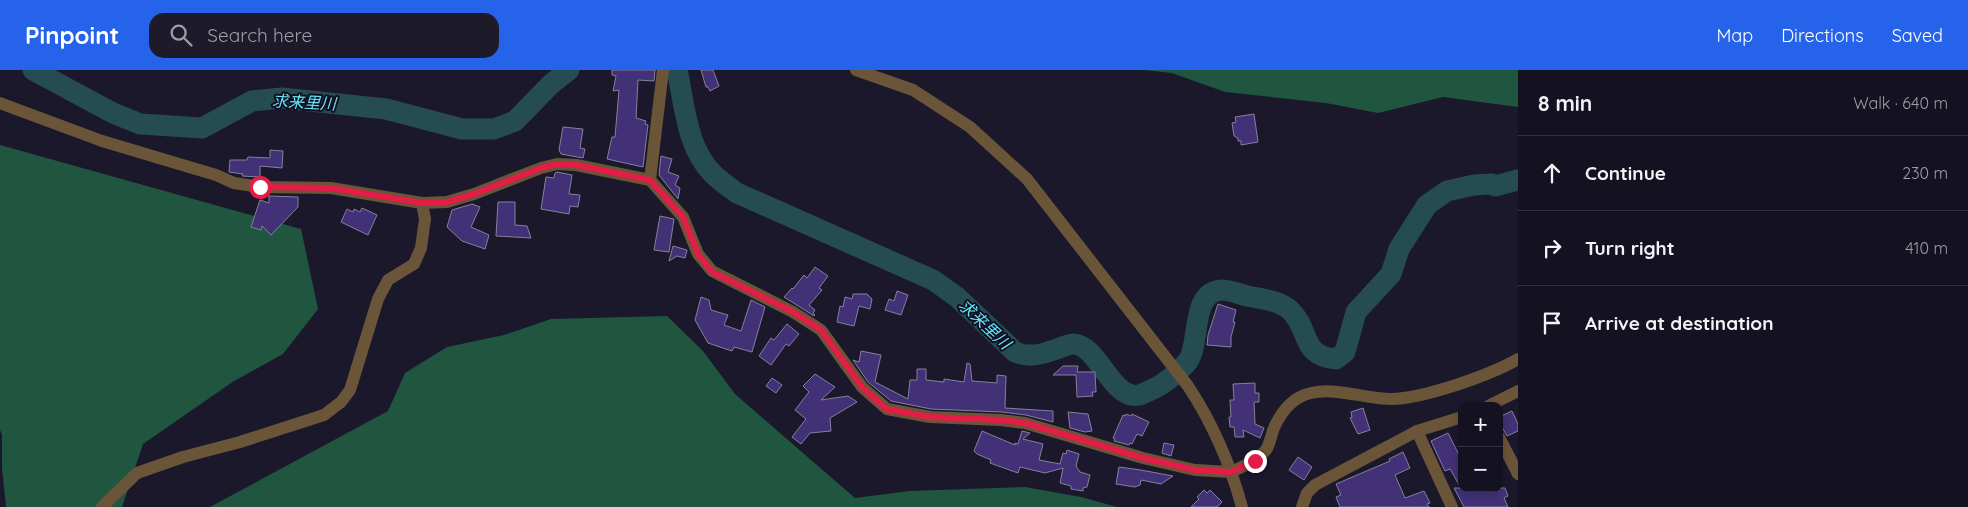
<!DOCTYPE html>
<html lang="en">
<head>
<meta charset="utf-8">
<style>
  :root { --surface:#141221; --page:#1d1b2a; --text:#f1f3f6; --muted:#9d9ea5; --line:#33323f; --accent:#2563eb }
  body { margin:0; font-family:Quicksand,"Noto Sans JP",sans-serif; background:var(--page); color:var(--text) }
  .controls { position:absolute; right:15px; bottom:15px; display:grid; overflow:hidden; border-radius:10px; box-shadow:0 2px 8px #0003 }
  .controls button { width:45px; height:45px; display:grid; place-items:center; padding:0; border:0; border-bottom:1px solid var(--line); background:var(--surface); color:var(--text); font:25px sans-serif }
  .stop { position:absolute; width:15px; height:15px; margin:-11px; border:4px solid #e11d48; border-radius:50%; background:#fff }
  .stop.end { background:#e11d48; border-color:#fff; box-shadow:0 1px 5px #0008 }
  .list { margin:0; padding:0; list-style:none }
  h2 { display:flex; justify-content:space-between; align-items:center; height:65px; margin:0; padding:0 20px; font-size:21px }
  h2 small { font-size:16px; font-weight:400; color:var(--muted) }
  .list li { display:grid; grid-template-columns:32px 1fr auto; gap:15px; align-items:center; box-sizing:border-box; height:75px; padding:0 20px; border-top:1px solid var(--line) }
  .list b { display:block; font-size:19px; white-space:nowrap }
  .list em { font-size:16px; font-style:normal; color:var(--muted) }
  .icon { flex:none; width:28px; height:28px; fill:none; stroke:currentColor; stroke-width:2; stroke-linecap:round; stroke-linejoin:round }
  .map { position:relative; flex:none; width:1518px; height:437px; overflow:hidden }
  header { display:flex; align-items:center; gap:30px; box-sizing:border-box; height:70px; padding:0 25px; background:var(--accent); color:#fff }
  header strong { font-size:24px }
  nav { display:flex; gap:28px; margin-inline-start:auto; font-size:18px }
  .search { width:350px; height:45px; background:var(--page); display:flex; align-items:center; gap:12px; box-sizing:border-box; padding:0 18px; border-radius:15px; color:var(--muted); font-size:19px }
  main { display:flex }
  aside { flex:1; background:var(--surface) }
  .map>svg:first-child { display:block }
  .forest { fill:#205640 }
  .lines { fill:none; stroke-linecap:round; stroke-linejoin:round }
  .river { stroke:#244c51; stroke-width:21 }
  .building { fill:#423176; stroke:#84819b }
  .minor { stroke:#6b5538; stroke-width:12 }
  .tertiary { stroke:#6b5538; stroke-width:12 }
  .route { stroke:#e11d48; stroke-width:6 }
  .labels { text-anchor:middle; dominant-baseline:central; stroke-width:4; stroke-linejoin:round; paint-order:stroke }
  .water-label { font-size:16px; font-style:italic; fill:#65e6f6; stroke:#120f22 }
</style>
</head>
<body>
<header>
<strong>Pinpoint</strong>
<div class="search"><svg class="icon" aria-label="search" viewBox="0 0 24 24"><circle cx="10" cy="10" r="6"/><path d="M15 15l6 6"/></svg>Search here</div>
<nav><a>Map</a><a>Directions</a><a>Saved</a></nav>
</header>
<main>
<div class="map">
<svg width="1518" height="437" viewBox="0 0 1518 437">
  <rect width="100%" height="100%" fill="#1b182c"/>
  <g class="forest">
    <polygon points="1144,0 1518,0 1518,37 1443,27 1378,43 1326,33 1225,22 1172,3"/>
    <polygon points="0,75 301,159 318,239 283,284 234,311 143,374 122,437 6,437 2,398 2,365 0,360"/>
    <polygon points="667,246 703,281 735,324 855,428 910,421 1025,417 1081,427 1117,437 210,437 388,341 405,303 447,277 504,265 551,249"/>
  </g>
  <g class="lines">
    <g class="river">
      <polyline points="33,0 113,43 140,54 202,58 252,31 282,28 386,39 462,59 494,59 515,51 551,14 569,0"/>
      <path d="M677 0C685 35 686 77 713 104 720 111 729 117 737 123L933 210 957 227 1015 282C1031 289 1046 283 1062 277 1065 276 1070 274 1073 274 1098 274 1112 331 1139 325 1143 324 1148 321 1153 319 1163 315 1181 300 1188 291 1201 272 1190 223 1221 220 1229 220 1240 224 1247 226 1261 229 1279 230 1290 240 1311 260 1300 286 1336 289L1345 282 1356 242 1391 204 1399 179 1427 135 1447 121 1474 115 1492 114 1495 116 1518 110"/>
    </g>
  </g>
  <g class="building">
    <polygon points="612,0 655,0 654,11 638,10 636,48 646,51 645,54 648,55 643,97 607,89 612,67 615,67 619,20 613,21 616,6 612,5"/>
    <polygon points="701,0 713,0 719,16 710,21 708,17 706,17"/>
    <polygon points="1254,44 1258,72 1241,75 1241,71 1238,71 1238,68 1234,66 1232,53 1236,52 1235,47"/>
    <polygon points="563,57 583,59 580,78 585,79 583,88 561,84 559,80"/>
    <polygon points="270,80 283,81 282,98 260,96 260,107 242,106 243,104 229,102 230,90 247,90 248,87 270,88"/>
    <polygon points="661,86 672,89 668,102 679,106 675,115 680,118 678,129 659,105"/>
    <polygon points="557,102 572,105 569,124 580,125 578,137 570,136 569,144 541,139 546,107 554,108 555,103"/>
    <polygon points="269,126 298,127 298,137 271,165 262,156 261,160 251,157 260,130 269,133"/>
    <polygon points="498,132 515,132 515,155 527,156 531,168 496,166"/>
    <polygon points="472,134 480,137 471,157 489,165 485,179 462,171 447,157 452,140"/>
    <polygon points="362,138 377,145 368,165 341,152 347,139 353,142 354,139 360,142"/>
    <polygon points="660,146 674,149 669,182 654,180"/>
    <polygon points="673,176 687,180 685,188 677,186 669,191"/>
    <polygon points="815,197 828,206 819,218 822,220 809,235 815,240 813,243 815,245 814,246 784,227 792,218 793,219 804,205 807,208"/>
    <polygon points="897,221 908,225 901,245 885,240 889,229 894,231"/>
    <polygon points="853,224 867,224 872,229 870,239 859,236 854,256 837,252 840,236 843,237 845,227 852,229"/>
    <polygon points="701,227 709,230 711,240 728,245 724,255 741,261 751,230 765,237 752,282 734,277 732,281 708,273 695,250"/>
    <polygon points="1218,234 1236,240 1233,252 1235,252 1231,267 1231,277 1207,275 1208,265"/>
    <polygon points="787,254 799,264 789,276 786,274 771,295 759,286 771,268 774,270"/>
    <polygon points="861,281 881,285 875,312 908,329 910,310 917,310 917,299 926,299 926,310 944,312 944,309 964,312 967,293 970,294 972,311 997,313 997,305 1006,306 1005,338 1053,341 1053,352 1026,345 1002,342 931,339 891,331 868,312 853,290 859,292"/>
    <polygon points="1063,296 1078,296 1077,302 1095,302 1096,322 1092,322 1093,326 1077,327 1076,305 1053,305"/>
    <polygon points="815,304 835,317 821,330 848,326 857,332 830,348 831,361 810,363 801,374 792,367 806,349 795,340 809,322 803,316"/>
    <polygon points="772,308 782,315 776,323 766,316"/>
    <polygon points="1255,313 1255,323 1259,323 1259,332 1254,332 1255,354 1264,358 1260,368 1243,360 1244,367 1235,367 1234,357 1230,357 1229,347 1231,347 1230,330 1234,330 1233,314"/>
    <polygon points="1363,338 1370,360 1358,364 1350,348 1352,347 1351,342"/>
    <polygon points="1512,341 1518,354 1518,361 1507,366 1499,352 1499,347"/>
    <polygon points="1068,342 1088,344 1092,361 1085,362 1070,358"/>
    <polygon points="1126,344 1131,346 1132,344 1149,352 1142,366 1137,364 1132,374 1130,373 1129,375 1114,371 1115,369 1113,368 1123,345 1125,346"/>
    <polygon points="982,361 1015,375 1015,373 1018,374 1022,361 1030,363 1023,369 1043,374 1039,390 1060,394 1063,383 1066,384 1067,380 1079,384 1076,396 1080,402 1090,405 1087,417 1083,418 1083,421 1071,419 1071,416 1060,413 1063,398 1045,403 1020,397 1018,403 990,393 991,390 977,384 974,381"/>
    <polygon points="1448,363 1461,389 1459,390 1462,395 1462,418 1505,418 1508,426 1504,428 1508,437 1464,437 1454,418 1461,418 1450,399 1445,401 1431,371"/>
    <polygon points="1164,373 1174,375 1171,386 1162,383"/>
    <polygon points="1403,382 1410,398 1395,405 1405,428 1424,421 1430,433 1427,434 1429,437 1340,437 1336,427 1341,425 1336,414 1390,391 1389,389"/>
    <polygon points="1298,387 1312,397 1304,410 1289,400"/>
    <polygon points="1119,397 1141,400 1173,406 1161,414 1141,410 1140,415 1135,417 1116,414"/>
    <polygon points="1204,420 1207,423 1210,420 1222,432 1217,437 1191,437 1199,429 1197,427"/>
  </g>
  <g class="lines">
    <g class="minor">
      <polyline points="0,33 102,71 216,105 234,113 260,117 331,118 422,133 447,132 474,124 541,98 557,94 576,95 650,110 683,147 698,184 712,201 793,242 821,260 862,317 887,339 930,347 1001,350 1025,353 1143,388 1195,400 1231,402"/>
      <polyline points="650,110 663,0"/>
      <polyline points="1488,336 1518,321"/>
      <polyline points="1417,361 1452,437"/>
      <polyline points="1499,367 1518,404"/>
      <polyline points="102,437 137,403 183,387 240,372 324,345 341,332 350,320 378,229 388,210 414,194 421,178 425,149 422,133"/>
      <polyline points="1302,437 1307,423 1315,415 1417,361 1462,347"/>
    </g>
    <g class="tertiary">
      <path d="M856 0 913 20 970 57 1027 109 1188 316C1213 354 1230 393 1242 437"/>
      <path d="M1231 402C1244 396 1257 391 1266 380 1270 374 1271 365 1274 358 1281 342 1293 327 1311 323 1337 317 1365 329 1391 329 1422 329 1491 305 1518 289"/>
    </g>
  </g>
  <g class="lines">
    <polyline class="route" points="260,117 331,118 422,133 447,132 474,124 541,98 557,94 576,95 650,110 683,147 698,184 712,202 793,242 821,260 862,317 886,339 930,347 1001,350 1025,353 1143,388 1195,400 1231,402 1255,391"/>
  </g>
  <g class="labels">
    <g class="water-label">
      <text transform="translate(304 32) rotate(3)">求来里川</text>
      <text transform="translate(985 254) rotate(43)">求来里川</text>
    </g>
  </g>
</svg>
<div class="controls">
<button>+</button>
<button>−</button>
</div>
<div class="stop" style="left:260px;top:117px"></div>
<div class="stop end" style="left:1255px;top:391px"></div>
</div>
<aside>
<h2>8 min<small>Walk · 640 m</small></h2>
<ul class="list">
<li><svg class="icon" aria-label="ahead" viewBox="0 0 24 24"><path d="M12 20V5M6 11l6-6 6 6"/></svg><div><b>Continue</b></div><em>230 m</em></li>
<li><svg class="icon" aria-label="right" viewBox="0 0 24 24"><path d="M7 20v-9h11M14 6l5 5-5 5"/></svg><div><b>Turn right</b></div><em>410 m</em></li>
<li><svg class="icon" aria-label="arrive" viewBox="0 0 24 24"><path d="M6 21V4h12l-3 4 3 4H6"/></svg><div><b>Arrive at destination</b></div></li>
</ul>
</aside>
</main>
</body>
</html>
